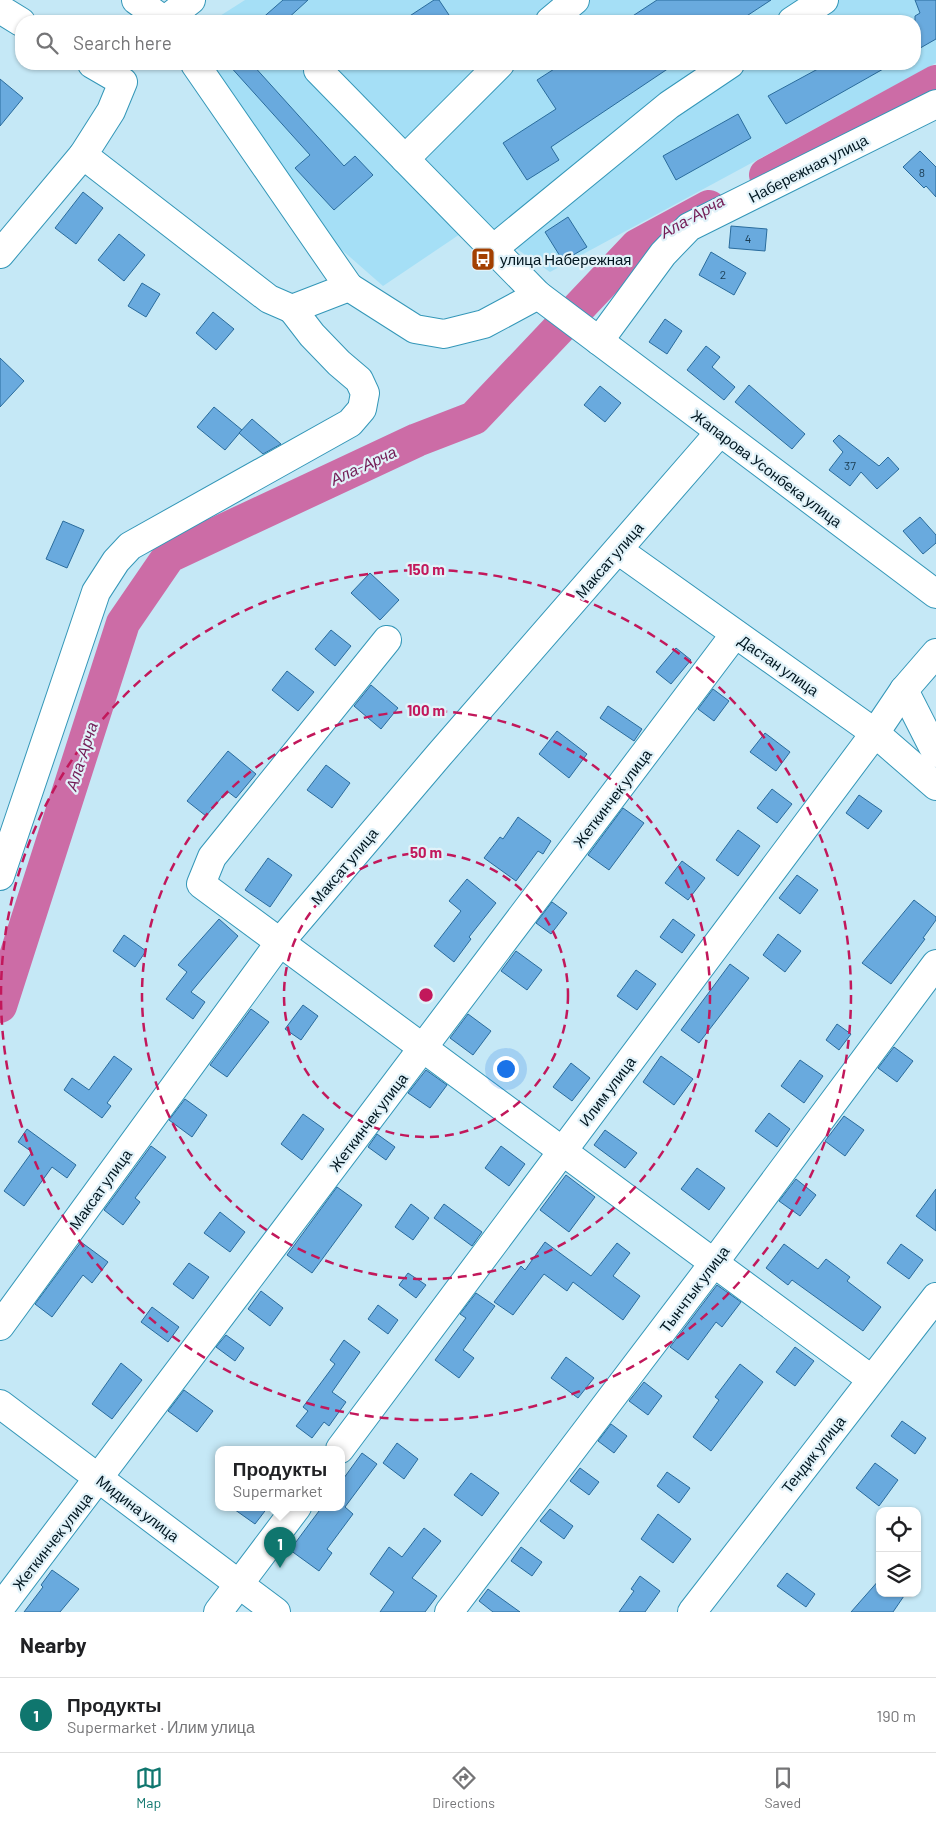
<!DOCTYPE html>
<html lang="en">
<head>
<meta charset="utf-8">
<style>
  :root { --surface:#fff; --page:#f2f2f2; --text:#202124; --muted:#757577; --line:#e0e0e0; --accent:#0f766e }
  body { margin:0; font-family:Barlow,sans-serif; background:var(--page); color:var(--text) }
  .controls { position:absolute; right:15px; bottom:15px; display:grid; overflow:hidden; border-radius:10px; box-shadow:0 1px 4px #0004 }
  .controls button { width:45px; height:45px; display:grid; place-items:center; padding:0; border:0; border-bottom:1px solid var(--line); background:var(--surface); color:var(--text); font:25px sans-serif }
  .you { position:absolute; left:505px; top:1068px; width:18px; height:18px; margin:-12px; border:4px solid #fff; border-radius:50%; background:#1a73e8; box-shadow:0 0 0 8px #1a73e833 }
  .badge { display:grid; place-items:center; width:32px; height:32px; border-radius:50%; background:var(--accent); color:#fff; font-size:16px; font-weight:700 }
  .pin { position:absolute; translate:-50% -41px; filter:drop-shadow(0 1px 2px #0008) }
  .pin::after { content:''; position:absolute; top:26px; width:18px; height:15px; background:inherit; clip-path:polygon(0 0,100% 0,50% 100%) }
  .popup { position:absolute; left:215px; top:1446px; width:130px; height:65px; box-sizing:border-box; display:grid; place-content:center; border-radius:10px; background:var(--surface); filter:drop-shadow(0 1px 4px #0005); font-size:16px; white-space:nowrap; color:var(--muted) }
  .popup b { font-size:19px; color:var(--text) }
  .popup::after { content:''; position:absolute; left:50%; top:100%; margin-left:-10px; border:10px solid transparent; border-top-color:var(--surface) }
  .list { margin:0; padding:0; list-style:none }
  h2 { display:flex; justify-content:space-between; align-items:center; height:65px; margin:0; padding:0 20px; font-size:21px }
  h2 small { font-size:16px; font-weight:400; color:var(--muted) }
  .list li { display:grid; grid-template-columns:32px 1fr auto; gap:15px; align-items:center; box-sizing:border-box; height:75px; padding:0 20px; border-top:1px solid var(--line) }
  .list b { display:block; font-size:19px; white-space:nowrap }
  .list p { margin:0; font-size:16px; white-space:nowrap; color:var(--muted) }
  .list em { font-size:16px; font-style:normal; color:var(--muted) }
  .icon { flex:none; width:28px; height:28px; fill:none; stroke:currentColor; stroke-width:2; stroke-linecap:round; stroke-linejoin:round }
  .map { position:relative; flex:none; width:936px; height:1612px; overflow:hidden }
  .search { position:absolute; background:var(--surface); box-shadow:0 1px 4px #0004; left:15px; right:15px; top:15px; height:55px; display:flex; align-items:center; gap:12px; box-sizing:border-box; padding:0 18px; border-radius:20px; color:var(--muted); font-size:19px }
  .sheet { height:140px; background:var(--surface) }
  nav { display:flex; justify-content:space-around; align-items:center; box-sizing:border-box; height:70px; border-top:1px solid var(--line); background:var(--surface); font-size:14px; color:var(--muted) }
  nav a { display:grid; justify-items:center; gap:2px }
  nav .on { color:var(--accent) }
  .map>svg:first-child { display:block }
  .built { fill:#a5dff6 }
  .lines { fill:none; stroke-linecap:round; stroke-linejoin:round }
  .river { stroke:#cc6ca6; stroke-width:34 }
  .building { fill:#69aade; stroke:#2a6c9d }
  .minor-casing { stroke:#3497b8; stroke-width:30 }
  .minor { stroke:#fff; stroke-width:28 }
  .ring { fill:none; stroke:#c2185b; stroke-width:2.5; stroke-dasharray:9 6 }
  .labels { text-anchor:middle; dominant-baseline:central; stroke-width:4.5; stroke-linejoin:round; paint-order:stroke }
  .number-label { font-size:12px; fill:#1a3b50 }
  .street-label { font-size:15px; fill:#001620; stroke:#e1f2f9 }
  .poi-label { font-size:15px; fill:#001620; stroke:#e1f2f9; text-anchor:start }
  .water-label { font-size:16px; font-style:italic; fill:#731c56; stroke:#e1f2f9 }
  .centre { fill:#c2185b; stroke:#e1f2f9; stroke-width:2.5 }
  .ring-label { font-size:15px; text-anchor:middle; font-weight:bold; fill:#c2185b; stroke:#e1f2f9; stroke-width:4.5; stroke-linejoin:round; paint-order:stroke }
</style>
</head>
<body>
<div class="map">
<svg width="936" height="1612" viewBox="0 0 936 1612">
  <rect width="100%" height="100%" fill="#c5e8f6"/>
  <polygon class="built" points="245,0 936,0 936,63 550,272 478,222 383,286 318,229 208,64 915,64 915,21 212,21"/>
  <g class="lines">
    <g class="river">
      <polyline points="766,175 936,82"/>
      <polyline points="0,1006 123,623 169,556 417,440 474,418 637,246 709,207"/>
    </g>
  </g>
  <g class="building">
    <polygon points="283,0 308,0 285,21 259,21"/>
    <polygon points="434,0 439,0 453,21 402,21"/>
    <polygon points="657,0 771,0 739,21 625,21"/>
    <polygon points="915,0 936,0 936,39 915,51 915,16 920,13"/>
    <polygon points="228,64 252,64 344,166 355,156 373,175 334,210 295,168 310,155"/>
    <polygon points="562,64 675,64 551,147 559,160 527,180 503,143 556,109 537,80"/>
    <polygon points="827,64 892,64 786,124 768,96"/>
    <polygon points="0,79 23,98 0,126"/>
    <polygon points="738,114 751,138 676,180 663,156"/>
    <polygon points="920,151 936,167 936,197 926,186 924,188 903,167"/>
    <polygon points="83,192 103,208 76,244 55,228"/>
    <polygon points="568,217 587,247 563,261 545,232"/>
    <polygon points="731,226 767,229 765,251 729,248"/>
    <polygon points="119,234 145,255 124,281 98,260"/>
    <polygon points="711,252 746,273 734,295 699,275"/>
    <polygon points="142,283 160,294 146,317 128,306"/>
    <polygon points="213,312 234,329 216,350 196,333"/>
    <polygon points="665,319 682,331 667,354 649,342"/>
    <polygon points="706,346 720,357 712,367 735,387 724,400 687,370"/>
    <polygon points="0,358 24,381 0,407"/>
    <polygon points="749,385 805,434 792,449 735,402"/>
    <polygon points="600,386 621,403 605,422 584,405"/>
    <polygon points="214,407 242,430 225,450 197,427"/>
    <polygon points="252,419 281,444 263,454 239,433"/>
    <polygon points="839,435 879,466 888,457 899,469 877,489 861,472 850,486 829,470 843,452 833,441"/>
    <polygon points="920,517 936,535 936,543 923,554 903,531"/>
    <polygon points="63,521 84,530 67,568 46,559"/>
    <polygon points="370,573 399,600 380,620 351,593"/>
    <polygon points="331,630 351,646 335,666 315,649"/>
    <polygon points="676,648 691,660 671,684 656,672"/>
    <polygon points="287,671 314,692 298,711 272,690"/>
    <polygon points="371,685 398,708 381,729 354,706"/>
    <polygon points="713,689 729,701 714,721 698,709"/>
    <polygon points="608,706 642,729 634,741 600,718"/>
    <polygon points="557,731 587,754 569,778 539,754"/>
    <polygon points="765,733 790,752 776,771 750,752"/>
    <polygon points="228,751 256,774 236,798 227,791 206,816 187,801"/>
    <polygon points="326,765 350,783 332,808 307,790"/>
    <polygon points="772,789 792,804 777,823 757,808"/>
    <polygon points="859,795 882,811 868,829 846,813"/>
    <polygon points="623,808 644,823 609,870 588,855"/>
    <polygon points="518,817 551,841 543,854 538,851 516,881 484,858 500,837 503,839"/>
    <polygon points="738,830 760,846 738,876 716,860"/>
    <polygon points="268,858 292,875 270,907 245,890"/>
    <polygon points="682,861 705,878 688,900 665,883"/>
    <polygon points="797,875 818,890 800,914 779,898"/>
    <polygon points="467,879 496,903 469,937 471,939 454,962 434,946 461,911 449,901"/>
    <polygon points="914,900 936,917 936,920 923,938 925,939 891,984 862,963"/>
    <polygon points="552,902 567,913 551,934 536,923"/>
    <polygon points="219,919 238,936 191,992 205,1002 193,1019 166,999 187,972 178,965"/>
    <polygon points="673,919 695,935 682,953 660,937"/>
    <polygon points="778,934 801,951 785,972 763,955"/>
    <polygon points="124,935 146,951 135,967 113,951"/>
    <polygon points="516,951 542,970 527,990 501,971"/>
    <polygon points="730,964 749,978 699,1043 681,1030"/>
    <polygon points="636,970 656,984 637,1010 617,996"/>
    <polygon points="303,1005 318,1016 301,1040 285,1029"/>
    <polygon points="251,1009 269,1022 227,1077 210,1065"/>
    <polygon points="468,1014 491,1031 473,1055 450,1038"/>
    <polygon points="837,1024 851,1034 839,1050 826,1040"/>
    <polygon points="894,1047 913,1061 897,1082 878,1068"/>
    <polygon points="114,1056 132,1069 107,1103 111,1106 102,1118 64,1090 72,1078 89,1090"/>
    <polygon points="661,1056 693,1079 674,1105 643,1082"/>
    <polygon points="800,1060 823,1076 804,1103 781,1086"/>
    <polygon points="571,1063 590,1078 572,1101 553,1087"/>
    <polygon points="426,1070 447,1085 430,1108 408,1093"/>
    <polygon points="185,1099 207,1115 192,1137 169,1120"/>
    <polygon points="769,1113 790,1129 777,1147 755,1131"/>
    <polygon points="303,1114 324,1129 302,1160 281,1144"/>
    <polygon points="844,1116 864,1130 845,1156 825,1141"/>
    <polygon points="27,1129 76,1165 67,1178 52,1167 24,1206 4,1191 32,1152 18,1142"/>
    <polygon points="605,1130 637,1153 625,1168 594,1145"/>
    <polygon points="377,1134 395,1147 386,1160 368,1147"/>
    <polygon points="151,1146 166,1157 135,1198 140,1202 123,1225 104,1210"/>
    <polygon points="501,1146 525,1164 509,1186 485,1168"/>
    <polygon points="697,1168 725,1188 709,1210 681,1189"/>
    <polygon points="566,1175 595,1197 569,1232 540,1210"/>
    <polygon points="796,1179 816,1195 800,1216 779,1201"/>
    <polygon points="337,1187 362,1205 312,1273 287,1255"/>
    <polygon points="936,1189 936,1231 916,1216"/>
    <polygon points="411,1204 429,1218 413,1240 395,1227"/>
    <polygon points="444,1204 482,1232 472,1246 434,1218"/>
    <polygon points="220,1212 245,1232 230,1252 204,1233"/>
    <polygon points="81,1242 108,1262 92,1283 83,1275 52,1317 35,1304"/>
    <polygon points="545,1242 591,1276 617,1243 630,1253 613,1276 640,1296 623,1320 573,1282 567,1291 544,1274 513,1315 494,1302 521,1266 525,1270"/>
    <polygon points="784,1244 818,1269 826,1259 850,1277 847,1281 881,1307 863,1331 792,1280 788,1285 766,1268"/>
    <polygon points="901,1244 923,1260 909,1279 887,1263"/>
    <polygon points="189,1263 209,1277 193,1299 173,1284"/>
    <polygon points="408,1273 426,1285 416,1298 399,1285"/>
    <polygon points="717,1285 741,1302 722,1327 716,1322 688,1360 670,1347"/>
    <polygon points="261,1291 283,1308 270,1326 248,1309"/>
    <polygon points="476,1293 495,1306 463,1350 474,1358 459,1378 435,1360 466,1318 460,1314"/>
    <polygon points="378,1305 398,1320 388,1334 368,1319"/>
    <polygon points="152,1307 179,1327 168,1342 141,1322"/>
    <polygon points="226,1335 244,1348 235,1361 216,1347"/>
    <polygon points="344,1340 360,1352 332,1392 346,1402 329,1426 324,1422 312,1438 296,1426 308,1411 303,1407 335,1364 330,1360"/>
    <polygon points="795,1347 814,1361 795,1386 776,1372"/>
    <polygon points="566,1357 594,1378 578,1398 551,1378"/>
    <polygon points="121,1363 142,1380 112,1419 92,1404"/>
    <polygon points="740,1364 763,1382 711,1451 693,1437 719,1400 715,1397"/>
    <polygon points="644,1382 662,1396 648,1415 629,1401"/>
    <polygon points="184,1390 213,1411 197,1432 168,1411"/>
    <polygon points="902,1421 926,1438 915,1454 891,1436"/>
    <polygon points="611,1424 627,1436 614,1453 598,1441"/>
    <polygon points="397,1443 418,1459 404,1479 383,1463"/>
    <polygon points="362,1453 377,1464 345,1507 353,1514 327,1549 332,1553 319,1571 290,1550 322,1507 341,1507 341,1482"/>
    <polygon points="875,1463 898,1480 879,1506 856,1488"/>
    <polygon points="580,1468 599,1482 589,1495 570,1481"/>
    <polygon points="667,1472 690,1488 679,1503 657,1486"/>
    <polygon points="471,1473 499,1493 482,1516 454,1495"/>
    <polygon points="231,1507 268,1507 255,1524"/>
    <polygon points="550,1509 573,1526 564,1539 540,1521"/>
    <polygon points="658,1514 691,1539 673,1563 641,1539"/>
    <polygon points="424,1528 441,1541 412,1578 437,1596 425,1612 380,1612 394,1592 370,1574 389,1547 402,1557"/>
    <polygon points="521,1547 542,1562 532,1576 511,1561"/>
    <polygon points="52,1570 79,1589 60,1612 24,1612 43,1587 41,1585"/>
    <polygon points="787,1573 815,1594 806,1607 777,1586"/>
    <polygon points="640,1576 660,1591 645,1612 619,1612 634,1591 631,1589"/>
    <polygon points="880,1579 880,1593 906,1593 893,1612 851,1612"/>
    <polygon points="488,1589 520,1612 493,1612 479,1601"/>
  </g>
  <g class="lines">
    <g class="minor-casing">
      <g id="minor">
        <polyline points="136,0 165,21"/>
        <polyline points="0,9 21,22"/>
        <polyline points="164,21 191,0"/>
        <polyline points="550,21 575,0"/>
        <polyline points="792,21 824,0"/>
        <polyline points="92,64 123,82 111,111 83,155 269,299 292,309 349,287 415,329 444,334 484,324 538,295"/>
        <polyline points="195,64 349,287"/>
        <polyline points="318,70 538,295 936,594"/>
        <polyline points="405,159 500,64"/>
        <polyline points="493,249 669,105 730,64"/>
        <polyline points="0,254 83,155"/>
        <polyline points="599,341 663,254 689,227 936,104"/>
        <polyline points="618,550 875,733 936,786"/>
        <polyline points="387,640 212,857 201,884 871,1379"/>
        <polyline points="904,690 936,753"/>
        <polyline points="0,876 96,592 116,561 130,546 350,423 362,409 365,393 359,380 339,363 312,335 292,309"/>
        <polyline points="0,1326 280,942 439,755 720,432"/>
        <polyline points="0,1404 276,1612"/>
        <polyline points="340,1449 875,733 904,690 936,653"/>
        <polyline points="0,1608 735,634"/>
        <polyline points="218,1612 297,1507"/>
        <polyline points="449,1612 713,1264 936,964"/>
        <polyline points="692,1612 936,1297"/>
      </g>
    </g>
    <use href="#minor" class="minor"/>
  </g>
  <g class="ring">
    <circle cx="426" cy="995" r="142"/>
    <circle cx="426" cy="995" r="284"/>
    <circle cx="426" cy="995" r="425"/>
  </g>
  <defs>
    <g id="bus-square" transform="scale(1.25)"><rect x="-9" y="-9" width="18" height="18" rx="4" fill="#a34001" stroke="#e1f2f9"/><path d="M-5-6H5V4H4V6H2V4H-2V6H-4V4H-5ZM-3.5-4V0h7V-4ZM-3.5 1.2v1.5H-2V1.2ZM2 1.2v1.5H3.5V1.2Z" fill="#fff"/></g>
  </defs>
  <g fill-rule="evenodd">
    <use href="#bus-square" x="483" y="259"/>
  </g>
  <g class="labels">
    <g class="number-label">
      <text x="922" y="172">8</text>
      <text x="748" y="238">4</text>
      <text x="723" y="274">2</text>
      <text x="850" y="465">37</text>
    </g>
    <g class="street-label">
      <text transform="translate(808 168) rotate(-27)">Набережная улица</text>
      <text transform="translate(767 468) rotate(37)">Жапарова Усонбека улица</text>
      <text transform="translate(609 560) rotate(-49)">Максат улица</text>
      <text transform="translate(779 665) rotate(35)">Дастан улица</text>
      <text transform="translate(612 798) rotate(-53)">Жеткинчек улица</text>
      <text transform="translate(344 866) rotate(-50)">Максат улица</text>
      <text transform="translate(607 1091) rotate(-53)">Илим улица</text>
      <text transform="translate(368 1122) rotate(-53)">Жеткинчек улица</text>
      <text transform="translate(100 1189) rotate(-54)">Максат улица</text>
      <text transform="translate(694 1289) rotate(-53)">Тынчтык улица</text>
      <text transform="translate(813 1454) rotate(-52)">Тендик улица</text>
      <text transform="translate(138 1508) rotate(37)">Мидина улица</text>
      <text transform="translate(52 1541) rotate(-52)">Жеткинчек улица</text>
    </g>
    <g class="poi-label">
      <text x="500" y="259">улица Набережная</text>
    </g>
    <g class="water-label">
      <text transform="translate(692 216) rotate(-29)">Ала-Арча</text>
      <text transform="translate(363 465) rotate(-25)">Ала-Арча</text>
      <text transform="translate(81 756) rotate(-72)">Ала-Арча</text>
    </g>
  </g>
  <circle cx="426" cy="995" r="8" class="centre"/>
  <g class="ring-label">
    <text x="426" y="575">150 m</text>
    <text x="426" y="716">100 m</text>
    <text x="426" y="858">50 m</text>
  </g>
</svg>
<div class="controls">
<button><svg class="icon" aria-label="locate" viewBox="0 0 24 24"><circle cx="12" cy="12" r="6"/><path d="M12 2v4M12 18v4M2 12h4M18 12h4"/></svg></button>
<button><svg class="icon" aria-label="layers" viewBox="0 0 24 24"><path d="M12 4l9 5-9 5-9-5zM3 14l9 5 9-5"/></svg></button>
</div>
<div class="you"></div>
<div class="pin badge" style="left:280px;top:1568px">1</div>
<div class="popup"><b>Продукты</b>Supermarket</div>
<div class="search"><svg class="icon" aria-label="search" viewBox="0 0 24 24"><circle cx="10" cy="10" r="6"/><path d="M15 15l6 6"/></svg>Search here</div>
</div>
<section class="sheet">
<h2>Nearby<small></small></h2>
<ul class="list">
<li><span class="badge">1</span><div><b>Продукты</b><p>Supermarket · Илим улица</p></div><em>190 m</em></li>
</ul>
</section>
<nav>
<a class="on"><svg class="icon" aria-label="map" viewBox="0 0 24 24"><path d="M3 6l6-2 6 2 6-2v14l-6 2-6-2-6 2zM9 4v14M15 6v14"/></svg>Map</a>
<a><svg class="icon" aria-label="directions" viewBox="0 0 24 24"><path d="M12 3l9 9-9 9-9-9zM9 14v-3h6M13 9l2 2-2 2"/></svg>Directions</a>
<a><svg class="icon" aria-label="saved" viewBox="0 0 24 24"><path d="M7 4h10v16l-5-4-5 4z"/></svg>Saved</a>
</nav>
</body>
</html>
